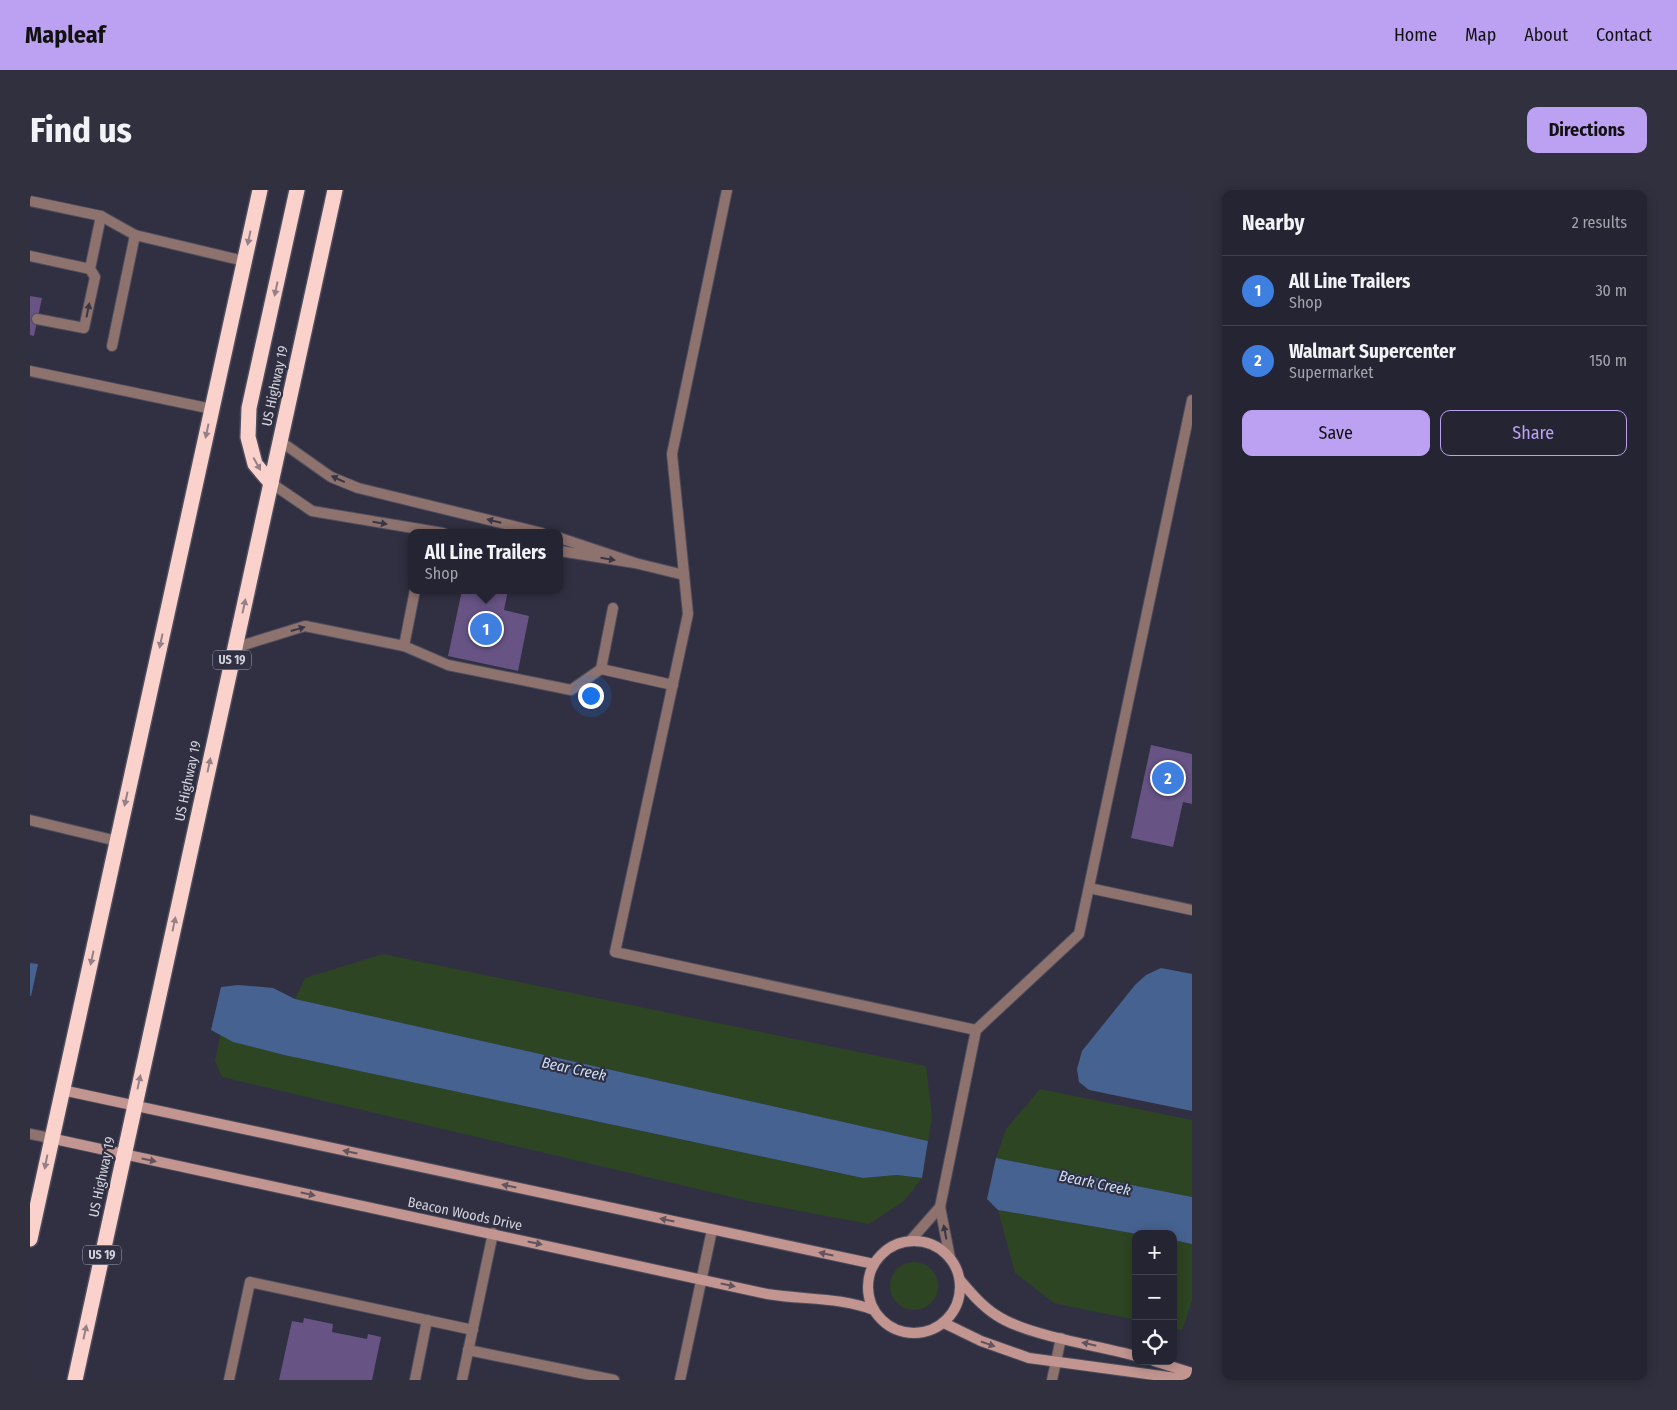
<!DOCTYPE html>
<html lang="en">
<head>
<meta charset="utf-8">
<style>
  :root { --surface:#242432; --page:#30303e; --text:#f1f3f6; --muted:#a3a4ac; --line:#41414d; --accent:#bca0f2 }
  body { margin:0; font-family:"Fira Sans Condensed",sans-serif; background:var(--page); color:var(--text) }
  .controls { position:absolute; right:15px; bottom:15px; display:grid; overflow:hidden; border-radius:10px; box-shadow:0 2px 12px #0003 }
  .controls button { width:45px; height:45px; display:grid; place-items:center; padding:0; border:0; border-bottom:1px solid var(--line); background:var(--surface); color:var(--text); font:25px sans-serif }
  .you { position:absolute; left:560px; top:505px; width:18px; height:18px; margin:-12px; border:4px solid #fff; border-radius:50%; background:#1a73e8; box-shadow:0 0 0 8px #1a73e833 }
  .badge { display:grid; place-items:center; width:32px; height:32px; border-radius:50%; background:var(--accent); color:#fff; font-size:16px; font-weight:700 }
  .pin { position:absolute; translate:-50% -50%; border:2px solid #fff; box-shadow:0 1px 5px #0006 }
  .popup { position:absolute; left:378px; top:339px; width:155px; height:65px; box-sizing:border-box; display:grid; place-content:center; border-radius:10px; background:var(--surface); filter:drop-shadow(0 1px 4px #0005); font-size:16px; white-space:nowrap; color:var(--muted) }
  .popup b { font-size:19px; color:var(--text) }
  .popup::after { content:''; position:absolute; left:50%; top:100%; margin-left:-10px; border:10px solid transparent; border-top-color:var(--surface) }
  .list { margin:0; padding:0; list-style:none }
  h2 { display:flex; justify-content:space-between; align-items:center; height:65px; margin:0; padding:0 20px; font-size:21px }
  h2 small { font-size:16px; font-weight:400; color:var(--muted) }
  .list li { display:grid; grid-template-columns:32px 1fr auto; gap:15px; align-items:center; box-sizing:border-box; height:70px; padding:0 20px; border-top:1px solid var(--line) }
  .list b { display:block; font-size:19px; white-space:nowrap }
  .list p { margin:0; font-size:16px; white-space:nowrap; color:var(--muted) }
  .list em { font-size:16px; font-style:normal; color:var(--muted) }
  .actions { display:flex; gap:10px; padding:15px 20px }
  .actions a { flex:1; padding:11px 0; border:1px solid var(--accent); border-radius:10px; text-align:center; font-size:18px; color:var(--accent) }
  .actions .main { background:var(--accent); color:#111 }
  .icon { flex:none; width:28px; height:28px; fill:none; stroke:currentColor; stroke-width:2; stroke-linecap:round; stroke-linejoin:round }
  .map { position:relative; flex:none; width:1162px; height:1190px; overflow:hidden; border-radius:10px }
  header { display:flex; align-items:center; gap:30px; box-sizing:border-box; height:70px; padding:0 25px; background:var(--accent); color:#111 }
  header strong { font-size:24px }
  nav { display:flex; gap:28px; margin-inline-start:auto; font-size:18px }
  .intro { display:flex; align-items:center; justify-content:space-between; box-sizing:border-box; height:120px; padding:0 30px }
  h1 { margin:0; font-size:35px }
  .button { padding:12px 22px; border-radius:10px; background:var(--accent); color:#111; font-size:18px; font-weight:700 }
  main { display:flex; gap:30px; padding:0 30px }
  aside { flex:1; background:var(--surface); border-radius:10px; box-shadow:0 2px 12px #0003 }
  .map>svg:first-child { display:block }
  .green { fill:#2d4523 }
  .water { fill:#466290 }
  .building { fill:#675384 }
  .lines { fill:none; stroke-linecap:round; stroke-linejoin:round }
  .lane-casing { stroke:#4d4d5e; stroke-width:12 }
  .secondary-casing { stroke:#4d4d5e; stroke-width:12 }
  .highway-casing { stroke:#4d4d5e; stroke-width:18 }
  .lane { stroke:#8e726e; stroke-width:10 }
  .secondary { stroke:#c29590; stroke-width:10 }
  .highway { stroke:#fbd1cc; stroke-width:15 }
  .oneway { fill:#968087 }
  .oneway2 { fill:#393746 }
  .oneway3 { fill:#63535d }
  .labels { text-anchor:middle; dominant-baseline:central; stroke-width:4.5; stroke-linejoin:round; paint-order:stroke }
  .shield { fill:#303042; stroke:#a1a1ae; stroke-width:1 }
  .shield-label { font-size:12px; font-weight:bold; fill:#d2d2dd }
  .street-label { font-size:14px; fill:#d2d2dd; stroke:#303042 }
  .water-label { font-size:15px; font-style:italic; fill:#cbddf9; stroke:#303042 }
</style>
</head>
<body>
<header>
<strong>Mapleaf</strong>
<nav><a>Home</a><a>Map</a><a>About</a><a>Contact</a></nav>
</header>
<div class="intro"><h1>Find us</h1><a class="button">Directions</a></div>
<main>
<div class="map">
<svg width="1162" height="1190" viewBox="0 0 1162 1190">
  <rect width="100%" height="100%" fill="#303042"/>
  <g class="green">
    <polygon points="353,764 896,876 902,927 898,951 265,809 275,788"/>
    <polygon points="190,845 203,852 254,865 832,988 867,985 892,988 874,1011 839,1034 723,1012 192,887 185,871"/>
    <polygon points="1010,899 1162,930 1162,1007 966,968 976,939"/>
    <polygon points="968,1020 1107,1044 1106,1130 1024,1113 985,1083"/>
    <polygon points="1143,1050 1162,1054 1162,1111 1152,1140 1143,1138"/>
    <circle cx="884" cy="1096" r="24"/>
  </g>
  <g class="water">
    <polygon points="0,773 8,774 1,806 0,806"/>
    <polygon points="1131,778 1162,784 1162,921 1059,900 1049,892 1047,879 1052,861 1105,795 1116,785"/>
    <polygon points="208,795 243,798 265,809 898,951 892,988 867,985 833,988 254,865 203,852 181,840 191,797"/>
    <polygon points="966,968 1162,1007 1162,1054 1143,1050 1143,1044 1107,1044 968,1020 957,1009"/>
  </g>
  <g class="building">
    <polygon points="0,106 12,108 4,146 0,145"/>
    <polygon points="432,400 478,400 474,420 499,426 488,481 418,466"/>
    <polygon points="1121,555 1162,564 1162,614 1153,612 1143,657 1101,648"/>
    <polygon points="274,1128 303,1134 302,1142 337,1149 338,1144 351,1147 342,1190 249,1190 262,1131 273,1133"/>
  </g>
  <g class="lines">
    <g class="lane-casing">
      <g id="lane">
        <polyline points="697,0 642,264 658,424 585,762 946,840"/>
        <polyline points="0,11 71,26 60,79 65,87 54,138 7,129"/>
        <polyline points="71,26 105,45 214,71"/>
        <polyline points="0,66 60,79"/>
        <polyline points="82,156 105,45"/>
        <polyline points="0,181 182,219"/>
        <polyline points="250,251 301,287 328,298 512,343"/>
        <polyline points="241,293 282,321 413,343"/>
        <polyline points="530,348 605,373 530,361"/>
        <polyline points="605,373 654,385"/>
        <polyline points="374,456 385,400"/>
        <polyline points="204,458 275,436 374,456 418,475 541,500 571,479 643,495"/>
        <polyline points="571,479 583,418"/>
        <polyline points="0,630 87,651"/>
        <polyline points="1059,698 1162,720"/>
        <polyline points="0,944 20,948"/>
        <polyline points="880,1051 910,1017"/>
        <polyline points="920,1068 910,1017 946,840 1049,744 1162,210"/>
        <polyline points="438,1160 584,1190"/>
        <polyline points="199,1190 220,1092 443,1140"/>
        <polyline points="385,1190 397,1130"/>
        <polyline points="432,1190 463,1043"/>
        <polyline points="650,1190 682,1040"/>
        <polyline points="1022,1190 1031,1148"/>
      </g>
    </g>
    <g class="secondary-casing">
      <g id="secondary">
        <polyline points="32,900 844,1074"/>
        <path d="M20 948 737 1104C774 1110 810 1107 844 1120"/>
        <circle cx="884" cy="1097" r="46"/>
        <path d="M930 1090C941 1103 952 1116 966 1125 997 1146 1067 1155 1106 1166"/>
        <polyline points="914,1133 951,1151 999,1168 1161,1190"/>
        <polyline points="1124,1171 1162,1183"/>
      </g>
    </g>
    <g class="highway-casing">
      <g id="highway">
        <polyline points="241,293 225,274 218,247 219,218 267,0"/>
        <polyline points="0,1049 230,0"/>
        <polyline points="45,1190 305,0"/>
      </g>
    </g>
    <use href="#lane" class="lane"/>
    <use href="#secondary" class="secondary"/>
    <use href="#highway" class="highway"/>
  </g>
  <defs><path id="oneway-solid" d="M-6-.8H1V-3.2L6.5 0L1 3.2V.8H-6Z" transform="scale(1.25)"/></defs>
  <g class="oneway">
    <use href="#oneway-solid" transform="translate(219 48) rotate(102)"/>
    <use href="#oneway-solid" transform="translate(246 99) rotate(102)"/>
    <use href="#oneway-solid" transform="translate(177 241) rotate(102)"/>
    <use href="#oneway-solid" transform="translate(227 274) rotate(61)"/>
    <use href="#oneway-solid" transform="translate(214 416) rotate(-78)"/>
    <use href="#oneway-solid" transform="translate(131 451) rotate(102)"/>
    <use href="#oneway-solid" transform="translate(179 575) rotate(-78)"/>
    <use href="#oneway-solid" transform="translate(96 609) rotate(102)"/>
    <use href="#oneway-solid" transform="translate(144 734) rotate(-78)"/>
    <use href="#oneway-solid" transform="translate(62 768) rotate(102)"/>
    <use href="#oneway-solid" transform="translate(109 892) rotate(-78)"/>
    <use href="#oneway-solid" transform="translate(16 972) rotate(101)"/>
    <use href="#oneway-solid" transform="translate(55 1142) rotate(-78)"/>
  </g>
  <g class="oneway2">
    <use href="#oneway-solid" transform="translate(58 120) rotate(-78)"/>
    <use href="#oneway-solid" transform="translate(308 289) rotate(-155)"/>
    <use href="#oneway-solid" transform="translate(464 331) rotate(-166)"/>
    <use href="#oneway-solid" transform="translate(350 333) rotate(9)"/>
    <use href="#oneway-solid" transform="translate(578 369) rotate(9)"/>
    <use href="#oneway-solid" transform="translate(268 439) rotate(-16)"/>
    <use href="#oneway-solid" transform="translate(915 1042) rotate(-101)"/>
  </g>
  <g class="oneway3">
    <use href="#oneway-solid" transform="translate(320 962) rotate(-168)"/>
    <use href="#oneway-solid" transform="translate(119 970) rotate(12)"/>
    <use href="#oneway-solid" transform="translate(479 996) rotate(-168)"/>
    <use href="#oneway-solid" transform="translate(278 1004) rotate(12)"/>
    <use href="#oneway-solid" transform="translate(637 1030) rotate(-168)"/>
    <use href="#oneway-solid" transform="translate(505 1053) rotate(12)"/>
    <use href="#oneway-solid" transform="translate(796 1064) rotate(-168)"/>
    <use href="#oneway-solid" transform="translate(698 1095) rotate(12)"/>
    <use href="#oneway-solid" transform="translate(958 1154) rotate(19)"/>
    <use href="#oneway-solid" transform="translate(1059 1154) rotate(-167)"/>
  </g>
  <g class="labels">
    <g class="shield">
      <rect x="183" y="460.5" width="38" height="19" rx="4"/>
      <rect x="53" y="1055.5" width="38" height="19" rx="4"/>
    </g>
    <g class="shield-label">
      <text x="202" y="470">US 19</text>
      <text x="72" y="1065">US 19</text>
    </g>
    <g class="street-label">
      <text transform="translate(245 196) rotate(-78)">US Highway 19</text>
      <text transform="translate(158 591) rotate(-78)">US Highway 19</text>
      <text transform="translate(72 987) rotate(-78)">US Highway 19</text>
      <text transform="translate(435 1024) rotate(12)">Beacon Woods Drive</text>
    </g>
    <g class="water-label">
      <text transform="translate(544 879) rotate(12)">Bear Creek</text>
      <text transform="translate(1065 993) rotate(12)">Beark Creek</text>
    </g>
  </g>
</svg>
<div class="controls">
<button>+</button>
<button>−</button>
<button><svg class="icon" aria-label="locate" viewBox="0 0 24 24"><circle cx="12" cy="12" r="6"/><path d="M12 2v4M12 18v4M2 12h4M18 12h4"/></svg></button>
</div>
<div class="you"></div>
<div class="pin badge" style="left:456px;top:439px;background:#3f7fe0">1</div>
<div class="popup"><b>All Line Trailers</b>Shop</div>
<div class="pin badge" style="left:1138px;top:588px;background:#3f7fe0">2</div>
</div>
<aside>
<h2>Nearby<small>2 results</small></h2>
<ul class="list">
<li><span class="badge" style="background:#3f7fe0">1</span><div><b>All Line Trailers</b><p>Shop</p></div><em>30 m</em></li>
<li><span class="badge" style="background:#3f7fe0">2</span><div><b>Walmart Supercenter</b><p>Supermarket</p></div><em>150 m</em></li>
</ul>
<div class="actions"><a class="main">Save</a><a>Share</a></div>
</aside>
</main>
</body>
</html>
